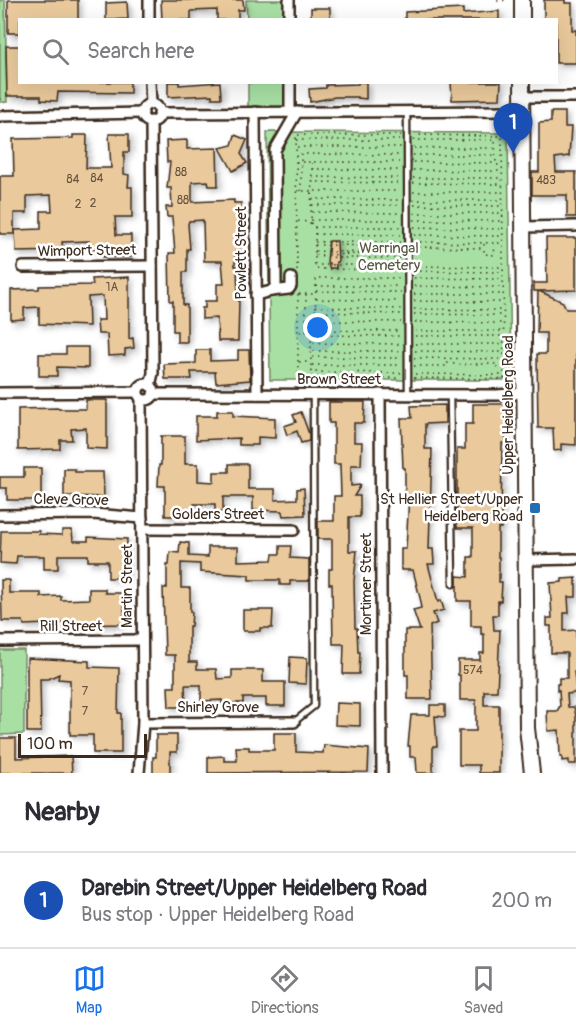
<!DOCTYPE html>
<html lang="en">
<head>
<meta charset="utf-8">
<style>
  :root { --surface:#fff; --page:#f2f2f3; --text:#2b2b33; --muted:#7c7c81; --line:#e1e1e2; --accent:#1a73e8 }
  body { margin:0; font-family:Pangolin,sans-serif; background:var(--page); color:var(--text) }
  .scale { position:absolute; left:18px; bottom:15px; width:129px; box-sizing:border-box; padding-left:6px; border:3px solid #3b2a1e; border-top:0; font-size:16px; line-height:21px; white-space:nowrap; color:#3b2a1e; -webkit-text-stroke:4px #fff; paint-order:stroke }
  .you { position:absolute; left:318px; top:328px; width:21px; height:21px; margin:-15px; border:4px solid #fff; border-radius:50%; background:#1a73e8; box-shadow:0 0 0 9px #1a73e833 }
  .badge { display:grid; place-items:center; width:39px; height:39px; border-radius:50%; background:var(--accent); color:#fff; font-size:20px; font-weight:700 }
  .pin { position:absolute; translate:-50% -50px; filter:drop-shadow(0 2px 3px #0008) }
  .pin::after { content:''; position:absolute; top:32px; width:21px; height:18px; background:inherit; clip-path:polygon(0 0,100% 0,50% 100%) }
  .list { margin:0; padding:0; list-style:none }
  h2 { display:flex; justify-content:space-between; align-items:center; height:78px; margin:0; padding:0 24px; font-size:26px }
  h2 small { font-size:20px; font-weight:400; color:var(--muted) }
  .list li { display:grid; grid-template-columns:39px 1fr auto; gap:18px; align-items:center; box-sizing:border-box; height:96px; padding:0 24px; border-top:2px solid var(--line) }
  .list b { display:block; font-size:22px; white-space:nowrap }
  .list p { margin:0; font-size:20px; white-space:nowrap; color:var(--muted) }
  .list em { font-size:20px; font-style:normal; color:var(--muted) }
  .icon { flex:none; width:33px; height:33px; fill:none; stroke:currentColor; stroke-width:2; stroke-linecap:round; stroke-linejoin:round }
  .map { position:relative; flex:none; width:576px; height:773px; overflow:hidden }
  .search { position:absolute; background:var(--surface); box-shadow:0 6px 24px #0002; left:18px; right:18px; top:18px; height:66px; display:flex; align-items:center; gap:15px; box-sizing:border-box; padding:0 21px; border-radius:0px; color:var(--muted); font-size:22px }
  .sheet { height:174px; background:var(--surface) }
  nav { display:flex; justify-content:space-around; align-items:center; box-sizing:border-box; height:84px; border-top:2px solid var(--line); background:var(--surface); font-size:16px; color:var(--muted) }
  nav a { display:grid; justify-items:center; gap:3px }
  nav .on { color:var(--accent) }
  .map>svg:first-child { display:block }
  .green { fill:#a8e0a4; stroke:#728561; stroke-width:1.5 }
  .building { fill:#eaca9c; stroke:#3b2a1e; stroke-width:1.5; filter:url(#shadow) }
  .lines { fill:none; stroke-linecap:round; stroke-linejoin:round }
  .service-casing { stroke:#3b2a1e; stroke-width:9 }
  .minor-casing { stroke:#3b2a1e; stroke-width:14 }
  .secondary-casing { stroke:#3b2a1e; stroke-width:18 }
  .path { stroke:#3b2a1e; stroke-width:1.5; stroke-dasharray:1.5 4.5; stroke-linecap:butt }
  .service { stroke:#fff; stroke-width:4.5 }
  .minor { stroke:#fff; stroke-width:9 }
  .secondary { stroke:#fff; stroke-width:14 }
  .poi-dot { fill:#1f6fb2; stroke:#fff; stroke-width:2 }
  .labels { text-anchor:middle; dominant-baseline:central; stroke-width:5; stroke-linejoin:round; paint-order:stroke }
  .number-label { font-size:12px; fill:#67523e }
  .park-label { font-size:15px; fill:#565840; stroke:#fff }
  .street-label { font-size:15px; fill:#3b2a1e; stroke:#fff }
  .poi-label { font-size:15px; fill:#3b2a1e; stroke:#fff; text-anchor:end }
</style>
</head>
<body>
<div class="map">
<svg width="576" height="773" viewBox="0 0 576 773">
  <defs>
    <filter id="shadow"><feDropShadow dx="3" dy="3" stdDeviation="3" flood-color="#0004"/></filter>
  </defs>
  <rect width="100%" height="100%" fill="#fff"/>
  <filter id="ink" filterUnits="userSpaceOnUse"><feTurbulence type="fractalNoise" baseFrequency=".0167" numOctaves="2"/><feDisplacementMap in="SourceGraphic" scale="12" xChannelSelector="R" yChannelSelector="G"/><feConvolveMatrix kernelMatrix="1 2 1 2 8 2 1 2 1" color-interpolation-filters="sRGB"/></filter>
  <g filter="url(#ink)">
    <g class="green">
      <polygon points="0,0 5,0 7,102 0,102"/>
      <polygon points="246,0 284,0 284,19 247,19"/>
      <rect x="248" y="83" width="36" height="24"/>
      <polygon points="267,132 508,133 511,380 270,380"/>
      <polygon points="0,650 24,650 24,734 0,735"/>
    </g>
    <g class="building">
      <polygon points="8,0 78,0 78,20 20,20 20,33 8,33"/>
      <polygon points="161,0 243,0 244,10 238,10 238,20 217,20 217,10 191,11 191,20 162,20"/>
      <polygon points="544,0 565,0 565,3 572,3 572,30 576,30 576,63 556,63 556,20 544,20"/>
      <polygon points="127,2 128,19 106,20 106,3"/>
      <rect x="311" y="8" width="19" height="12"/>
      <polygon points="463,9 463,14 499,11 499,20 405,20 405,12"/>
      <polygon points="6,46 20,46 20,82 130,82 130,93 58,92 57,101 41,100 41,96 7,96"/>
      <polygon points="168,82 179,82 179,85 220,82 221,98 212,98 212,95 168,97"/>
      <polygon points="358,82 366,82 366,99 358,98 358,97 335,97 310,102 309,89 326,88 326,85 358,84"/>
      <polygon points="451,82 501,82 500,99 452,100"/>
      <polygon points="551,112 565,112 565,127 571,127 569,156 555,158 556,172 576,172 576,217 567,217 567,195 532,195 532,172 539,172 539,123 551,122"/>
      <polygon points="109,134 129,134 129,152 124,152 124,174 129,175 128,187 132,187 132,217 115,217 116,235 131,235 131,257 103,257 103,249 89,249 89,241 62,242 63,251 16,252 15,230 41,229 41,211 52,211 51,195 27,196 27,213 14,213 14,234 0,234 0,176 14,176 13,139 73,138 73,135 87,135 86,168 111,168"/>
      <polygon points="235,135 247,140 241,154 247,163 233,171 220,148 232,145"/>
      <polygon points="187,140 187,149 217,148 218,186 209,186 208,181 192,182 192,202 234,200 234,203 241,203 242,222 245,221 246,232 239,233 239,252 235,252 235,266 237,266 238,300 239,300 238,341 218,341 217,318 202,319 202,308 205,308 205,301 217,301 217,284 224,284 222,261 204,261 203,220 189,221 188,224 190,249 187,249 187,272 183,272 183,305 187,305 187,342 177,342 177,331 173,331 173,301 170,301 169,253 175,253 172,217 167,217 166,207 172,207 171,188 167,188 170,162 167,162 166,141"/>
      <polygon points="546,238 576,238 576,290 539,291 563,302 566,309 576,309 576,445 561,444 561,450 554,451 553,428 538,428 537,354 546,354 546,333 537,333 538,291 534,291 534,283 547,283"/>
      <polygon points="329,241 337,241 338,262 336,262 336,268 329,268 329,263 327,263"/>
      <polygon points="129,277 129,339 133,338 134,348 125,349 125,355 108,356 107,334 98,334 97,320 104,320 103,296 88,297 89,326 39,324 39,307 24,308 24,319 11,320 11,290 39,289 39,286 93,285 92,279"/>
      <polygon points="66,347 88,347 88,368 57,367 57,376 39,376 39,354 66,354"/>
      <polygon points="196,350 210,350 210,361 238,360 238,350 249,350 250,380 216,383 215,372 191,372 192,379 165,379 164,364 196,363"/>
      <polygon points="86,400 107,400 107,449 86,448 86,428 71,429 72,440 60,440 60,449 18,450 18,409 59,408 59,409 86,409"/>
      <polygon points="329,402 365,402 364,423 354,423 354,442 362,442 361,465 351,465 351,486 361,485 354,496 360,496 360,517 349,517 349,551 357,551 354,581 355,628 357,628 358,652 360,652 359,674 343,674 344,644 333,644 332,584 329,584 329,569 332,569 332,539 318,539 318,521 334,521 334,496 341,496 340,464 334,464 334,423 329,423"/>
      <polygon points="473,404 507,404 506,443 502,443 501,528 498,528 498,557 499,557 499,582 502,582 501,601 498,601 498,615 493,615 494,630 500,630 497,691 484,691 484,705 499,705 499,773 479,773 479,765 459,765 459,731 476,731 476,700 460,700 460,675 458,675 458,660 480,660 480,653 484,653 484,634 481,634 481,626 471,626 471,601 457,601 457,576 468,577 468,557 473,557 473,528 457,528 457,449 465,449 465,424 473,424"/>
      <polygon points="445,405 445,423 425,424 425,449 432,449 429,549 433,549 434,564 428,564 438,602 441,600 444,610 433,613 437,623 430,626 432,699 408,699 408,675 405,675 405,630 420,630 413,610 421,608 420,603 421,602 413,570 401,570 401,549 406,549 409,495 405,495 405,468 403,468 401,418 412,418 411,406"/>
      <polygon points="217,411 233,411 233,416 275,418 275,438 258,437 258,445 239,445 239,438 196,440 196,416 217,416"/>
      <polygon points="301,412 309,434 309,441 301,443 297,431 287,435 284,426 296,422 293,415"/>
      <polygon points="161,436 185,436 185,464 198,464 198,481 214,482 214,472 229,472 229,464 248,464 248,489 275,489 275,500 297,499 297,489 304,488 305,515 283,516 282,511 253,510 253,497 223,497 223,512 215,512 215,504 194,504 194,516 165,516 165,486 158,486 159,465 161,465"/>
      <polygon points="24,468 41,468 41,500 7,500 7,488 0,488 0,477 24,477"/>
      <polygon points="64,469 75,469 75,472 103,472 104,497 64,496"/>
      <polygon points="62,530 72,530 73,541 88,541 88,537 127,539 126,578 108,578 108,561 88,561 88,555 58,555 58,569 44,569 44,556 17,556 16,564 0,563 1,531 39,531 39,534 62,535"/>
      <polygon points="180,542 189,543 189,556 208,557 208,547 238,547 238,561 272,560 273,554 280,554 280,546 291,546 290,558 309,559 309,581 290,581 290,585 280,585 280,580 249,580 249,575 200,572 200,564 181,563 181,588 190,588 190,612 192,612 191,626 189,626 189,662 197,662 197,669 216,669 217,679 232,678 232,670 263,670 263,682 285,682 285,706 266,706 266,698 243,698 243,703 222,703 222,700 201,701 201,685 185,685 186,707 169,707 168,687 175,687 175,655 165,655 163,588 167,588 167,565 169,565 170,552 179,553"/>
      <polygon points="576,578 576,597 568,597 569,613 564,613 564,631 576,630 576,672 574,672 576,690 574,693 567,694 568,707 574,707 576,716 576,764 569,764 569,760 562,761 562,757 560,757 559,730 548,731 547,711 557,711 560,706 559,690 557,691 557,684 559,684 559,678 567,678 567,653 551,653 551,626 547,626 547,618 552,618 550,583 562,582 562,579"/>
      <polygon points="1,580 9,580 9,593 41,593 41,597 61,596 61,600 89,599 89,589 105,589 105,593 124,593 124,624 70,625 70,623 24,625 23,621 2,621"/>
      <polygon points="243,610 273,610 272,628 260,628 260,631 243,631"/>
      <polygon points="290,657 307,658 306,684 289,683"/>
      <polygon points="27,658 89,661 89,667 119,668 118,713 121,713 121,753 93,753 93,735 70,735 70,680 58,679 59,674 48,679 40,679 41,732 27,732"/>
      <polygon points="336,703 360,704 360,726 335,725"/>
      <polygon points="430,705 445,705 445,717 435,716 437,746 433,746 433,773 417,773 416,757 410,757 410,746 408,746 411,715 430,715"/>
      <polygon points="274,733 296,733 296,752 323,753 324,745 369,749 368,772 208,773 208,757 224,756 224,761 237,761 236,747 249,747 249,750 274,750"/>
      <polygon points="156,735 177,735 177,752 170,752 170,773 153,773 153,757 156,757"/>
      <polygon points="0,738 16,738 16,758 71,756 72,773 0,773"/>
    </g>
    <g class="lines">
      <g class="service-casing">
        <g id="service">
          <polyline points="407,112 408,394"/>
          <polyline points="450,394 453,584"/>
          <polyline points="294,722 314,706 313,394"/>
        </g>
      </g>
      <g class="minor-casing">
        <g id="minor">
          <polyline points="149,0 149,20"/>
          <polyline points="289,0 289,20"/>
          <polyline points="150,82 151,104"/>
          <polyline points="290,82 290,112"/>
          <polyline points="522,97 576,97"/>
          <circle cx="151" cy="113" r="9"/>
          <polyline points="255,112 257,394"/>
          <polyline points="159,113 522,111"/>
          <polyline points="0,116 143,113"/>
          <polyline points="523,227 576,226"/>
          <polyline points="23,267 152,266"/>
          <polyline points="271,291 289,289 291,286 291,278"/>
          <polyline points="256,295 271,291 276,286 275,150 297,112"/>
          <circle cx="146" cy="392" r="8"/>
          <polyline points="150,386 153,373 151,121"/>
          <polyline points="0,393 137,392"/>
          <polyline points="153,394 497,395 524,393"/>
          <polyline points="380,394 382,773"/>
          <polyline points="0,515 93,514 142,518"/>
          <polyline points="142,529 294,530"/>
          <polyline points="526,560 576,559"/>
          <polyline points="0,641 142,640"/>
          <polyline points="143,723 294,722"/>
          <polyline points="139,773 143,723 141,399"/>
        </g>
      </g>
      <g class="secondary-casing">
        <g id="secondary">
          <polyline points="522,0 522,20"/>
          <polyline points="522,82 527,728 532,773"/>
        </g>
      </g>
      <g class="path">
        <polyline points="497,1 508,0"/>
        <polyline points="0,99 5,103"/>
        <polyline points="296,140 399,140"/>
        <polyline points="413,140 495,140 496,165 501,165"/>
        <polyline points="297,147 401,147"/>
        <polyline points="414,148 496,148"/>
        <polyline points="413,155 496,155"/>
        <polyline points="296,162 399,162"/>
        <polyline points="413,162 495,163"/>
        <polyline points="312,169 399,170"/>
        <polyline points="413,170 501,171"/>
        <polyline points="312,177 399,178"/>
        <polyline points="413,178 501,178"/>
        <polyline points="312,182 399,183"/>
        <polyline points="413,183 501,184"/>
        <polyline points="297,191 399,191"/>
        <polyline points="301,191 301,154 399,155"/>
        <polyline points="413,192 501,192"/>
        <polyline points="312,199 400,200"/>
        <polyline points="413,200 502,200"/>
        <polyline points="312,205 400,205"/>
        <polyline points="414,205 502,206"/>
        <polyline points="312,212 400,213"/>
        <polyline points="414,213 502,213"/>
        <polyline points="311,220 400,220"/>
        <polyline points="414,220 502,221"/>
        <polyline points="298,221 309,222 315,227 400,227"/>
        <polyline points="311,224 312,163"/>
        <polyline points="315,227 315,264"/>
        <polyline points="414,227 502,229"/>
        <polyline points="315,234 400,235"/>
        <polyline points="414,235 502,236"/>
        <polyline points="315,242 400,242"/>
        <polyline points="414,242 502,243"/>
        <polyline points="484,244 484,254 494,255 495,245"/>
        <polyline points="315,245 402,246"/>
        <polyline points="413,247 484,248"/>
        <polyline points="315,251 401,254"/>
        <polyline points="315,255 338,258 401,258"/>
        <polyline points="328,255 363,254"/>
        <polyline points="314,265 400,265"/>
        <polyline points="414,266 502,267"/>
        <polyline points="317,269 400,270"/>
        <polyline points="297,271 296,135 401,135"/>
        <polyline points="414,271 502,272"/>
        <polyline points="414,278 502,279"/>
        <polyline points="316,286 400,286"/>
        <polyline points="414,286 502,287"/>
        <polyline points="316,291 401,292"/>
        <polyline points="298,294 298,385"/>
        <polyline points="299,294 315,294"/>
        <polyline points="306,294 306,332"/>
        <polyline points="414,294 502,294"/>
        <polyline points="316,299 400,301"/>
        <polyline points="414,301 502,302"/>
        <polyline points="315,307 401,309"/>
        <polyline points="414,309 503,310"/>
        <polyline points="315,312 401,314"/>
        <polyline points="414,314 503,315"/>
        <polyline points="316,321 401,322"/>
        <polyline points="415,322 503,323"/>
        <polyline points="315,329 316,278 400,278"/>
        <polyline points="415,331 503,331"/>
        <polyline points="300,332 310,331"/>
        <polyline points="313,335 401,336"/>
        <polyline points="415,336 503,336"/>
        <polyline points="313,343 401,344"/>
        <polyline points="415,344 503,344"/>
        <polyline points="313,351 401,351"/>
        <polyline points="415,351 503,352"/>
        <polyline points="312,357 400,358"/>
        <polyline points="414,358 502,359"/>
        <polyline points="299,362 311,362"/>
        <polyline points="312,365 400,365"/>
        <polyline points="414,366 446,366 446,363 465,365 465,364 498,364 498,367 503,367"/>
        <polyline points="401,373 311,372 311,330 401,331"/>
        <polyline points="415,374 503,375"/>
        <polyline points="305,377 400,378"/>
        <polyline points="414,378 504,379 502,136 415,135"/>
      </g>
      <use href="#service" class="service"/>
      <use href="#minor" class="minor"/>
      <use href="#secondary" class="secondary"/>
    </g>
  </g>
  <rect class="poi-dot" x="529" y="502" width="12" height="12" rx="3"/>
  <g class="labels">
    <g class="number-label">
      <text x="181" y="172">88</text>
      <text x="97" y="178">84</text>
      <text x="73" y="179">84</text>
      <text x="546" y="180">483</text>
      <text x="183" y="200">88</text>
      <text x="93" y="203">2</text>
      <text x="78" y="204">2</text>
      <text x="112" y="287">1A</text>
      <text x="473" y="670">574</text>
      <text x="85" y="691">7</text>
      <text x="85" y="711">7</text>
    </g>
    <g class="park-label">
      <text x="389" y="248">Warringal<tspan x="389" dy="17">Cemetery</tspan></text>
    </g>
    <g class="street-label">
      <text transform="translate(87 251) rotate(-1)">Wimport Street</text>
      <text transform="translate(241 253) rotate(-90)">Powlett Street</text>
      <text x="339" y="379">Brown Street</text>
      <text transform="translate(508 405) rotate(-90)">Upper Heidelberg Road</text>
      <text transform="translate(71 500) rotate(1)">Cleve Grove</text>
      <text x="218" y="514">Golders Street</text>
      <text transform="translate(366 584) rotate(-90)">Mortimer Street</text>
      <text transform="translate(127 586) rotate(-90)">Martin Street</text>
      <text x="71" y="626">Rill Street</text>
      <text x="218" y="707">Shirley Grove</text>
    </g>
    <g class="poi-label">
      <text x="523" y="499">St Hellier Street/Upper<tspan x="523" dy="17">Heidelberg Road</tspan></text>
    </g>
  </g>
</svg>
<div class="scale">100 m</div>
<div class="you"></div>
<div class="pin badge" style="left:513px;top:153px;background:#1a4fb4">1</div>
<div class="search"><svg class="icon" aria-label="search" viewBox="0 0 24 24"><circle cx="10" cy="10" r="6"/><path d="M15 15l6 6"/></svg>Search here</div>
</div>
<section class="sheet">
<h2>Nearby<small></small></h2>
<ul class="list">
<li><span class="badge" style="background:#1a4fb4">1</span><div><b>Darebin Street/Upper Heidelberg Road</b><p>Bus stop · Upper Heidelberg Road</p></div><em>200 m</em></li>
</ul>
</section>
<nav>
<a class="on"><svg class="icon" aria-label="map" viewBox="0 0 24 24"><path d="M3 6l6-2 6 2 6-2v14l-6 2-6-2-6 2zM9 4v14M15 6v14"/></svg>Map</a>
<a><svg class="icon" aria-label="directions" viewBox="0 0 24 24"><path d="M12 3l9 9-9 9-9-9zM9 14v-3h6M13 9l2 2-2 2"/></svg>Directions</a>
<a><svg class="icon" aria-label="saved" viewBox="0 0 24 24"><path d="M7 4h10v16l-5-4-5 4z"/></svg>Saved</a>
</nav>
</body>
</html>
